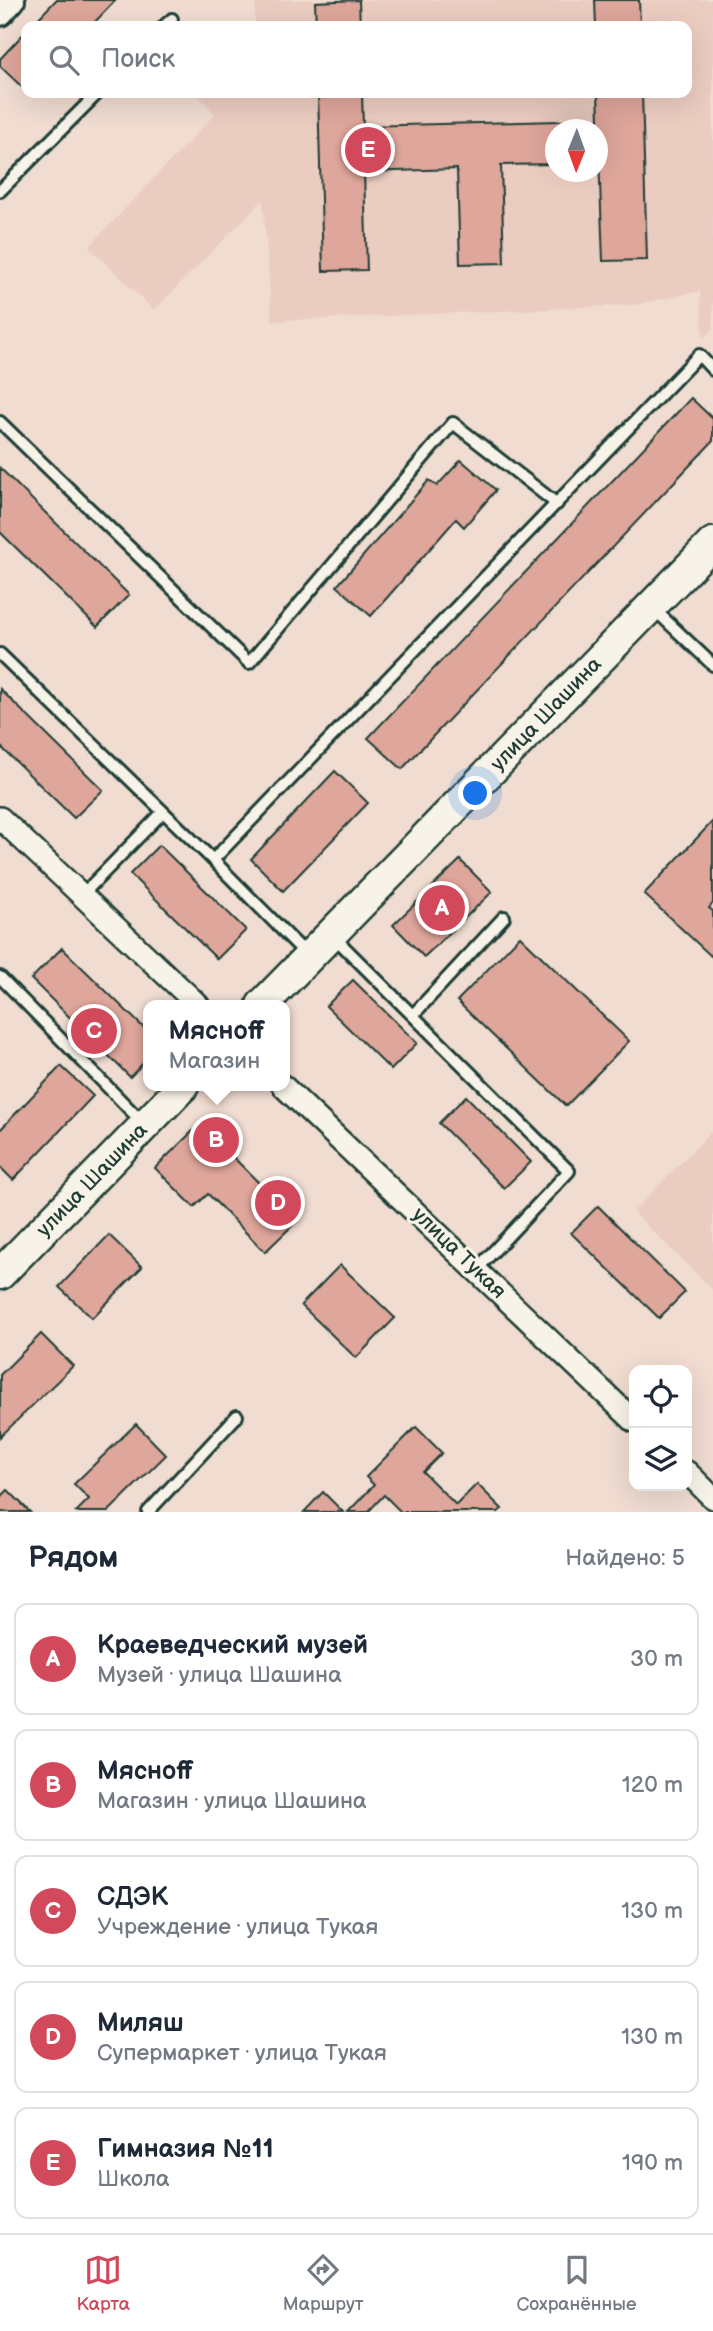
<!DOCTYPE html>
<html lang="ru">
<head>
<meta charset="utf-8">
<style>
  :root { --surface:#fff; --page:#f2f2f3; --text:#1f2937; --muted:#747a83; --line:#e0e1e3; --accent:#d1495b }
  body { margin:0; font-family:"Balsamiq Sans",sans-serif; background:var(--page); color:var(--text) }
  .controls { position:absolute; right:21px; bottom:21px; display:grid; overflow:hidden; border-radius:14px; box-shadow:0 7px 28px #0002 }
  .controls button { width:63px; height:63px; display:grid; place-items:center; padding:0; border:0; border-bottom:2px solid var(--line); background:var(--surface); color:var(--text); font:35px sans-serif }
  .compass { position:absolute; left:545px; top:119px; width:63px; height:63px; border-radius:50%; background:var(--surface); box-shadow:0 7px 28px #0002; rotate:181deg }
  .you { position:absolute; left:476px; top:794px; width:24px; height:24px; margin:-18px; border:5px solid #fff; border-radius:50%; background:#1a73e8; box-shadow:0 0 0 10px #1a73e833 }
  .badge { display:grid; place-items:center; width:46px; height:46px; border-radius:50%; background:var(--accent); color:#fff; font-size:23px; font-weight:700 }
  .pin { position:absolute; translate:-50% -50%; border:4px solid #fff; box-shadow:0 2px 7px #0006 }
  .popup { position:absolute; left:143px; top:1000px; width:147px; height:91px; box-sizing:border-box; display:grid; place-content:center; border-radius:14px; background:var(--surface); filter:drop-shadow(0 2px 5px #0005); font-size:23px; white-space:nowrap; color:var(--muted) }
  .popup b { font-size:26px; color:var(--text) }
  .popup::after { content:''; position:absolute; left:50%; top:100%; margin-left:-14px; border:14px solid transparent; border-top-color:var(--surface) }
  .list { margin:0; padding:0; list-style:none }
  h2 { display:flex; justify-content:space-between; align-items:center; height:91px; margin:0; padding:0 28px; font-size:30px }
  h2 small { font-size:23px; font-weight:400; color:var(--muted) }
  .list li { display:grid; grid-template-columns:46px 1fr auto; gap:21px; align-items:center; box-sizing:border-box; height:112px; margin:0 14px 14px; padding:0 14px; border:2px solid var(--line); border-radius:14px }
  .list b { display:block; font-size:26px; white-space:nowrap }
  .list p { margin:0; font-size:23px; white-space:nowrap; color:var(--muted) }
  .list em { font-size:23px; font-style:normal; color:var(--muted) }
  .icon { flex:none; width:38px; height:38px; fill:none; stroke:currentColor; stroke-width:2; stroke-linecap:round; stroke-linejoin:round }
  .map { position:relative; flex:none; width:713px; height:1512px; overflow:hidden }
  .search { position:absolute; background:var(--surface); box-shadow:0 7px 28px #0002; left:21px; right:21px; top:21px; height:77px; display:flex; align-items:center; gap:18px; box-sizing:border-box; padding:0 24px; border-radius:14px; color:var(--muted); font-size:26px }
  .sheet { height:721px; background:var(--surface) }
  nav { display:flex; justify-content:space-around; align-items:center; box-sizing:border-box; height:98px; border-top:2px solid var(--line); background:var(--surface); font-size:19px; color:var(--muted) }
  nav a { display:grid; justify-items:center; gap:4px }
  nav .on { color:var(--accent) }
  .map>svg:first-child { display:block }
  .built { fill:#ebccc1; fill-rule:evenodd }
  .building { fill:#dfa69b; stroke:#1f3d34; stroke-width:2 }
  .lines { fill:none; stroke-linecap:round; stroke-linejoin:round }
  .service-casing { stroke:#1f3d34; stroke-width:16 }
  .minor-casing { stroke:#1f3d34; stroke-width:26 }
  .tertiary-casing { stroke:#1f3d34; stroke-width:32 }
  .secondary-casing { stroke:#1f3d34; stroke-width:35 }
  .service { stroke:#f7f3e8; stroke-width:10 }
  .minor { stroke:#f7f3e8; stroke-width:21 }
  .tertiary { stroke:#f7f3e8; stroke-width:26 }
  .secondary { stroke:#f7f3e8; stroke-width:30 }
  .labels { text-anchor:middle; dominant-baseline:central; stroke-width:6; stroke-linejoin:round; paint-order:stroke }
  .street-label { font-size:21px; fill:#1f3d34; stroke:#f7f3e8 }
</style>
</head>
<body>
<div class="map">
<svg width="713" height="1512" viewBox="0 0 713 1512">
  <rect width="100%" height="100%" fill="#f0dcd1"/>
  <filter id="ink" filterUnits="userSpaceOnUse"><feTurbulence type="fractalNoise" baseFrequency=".0143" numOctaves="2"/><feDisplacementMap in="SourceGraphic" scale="14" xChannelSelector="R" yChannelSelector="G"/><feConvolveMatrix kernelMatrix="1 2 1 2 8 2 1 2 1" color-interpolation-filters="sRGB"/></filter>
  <g filter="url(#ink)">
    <g class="built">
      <path d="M255 0H713V329L703 338 700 291 634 305 272 321 263 200 154 310 89 247 215 114 196 93H687V26H255ZM556 130H598V172H556Z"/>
      <polygon points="713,1130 713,1290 633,1212"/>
    </g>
    <g class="building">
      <polygon points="56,0 116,0 91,26 31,26"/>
      <polygon points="359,0 360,26 316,26 315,2"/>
      <polygon points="595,0 639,0 640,26 596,26"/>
      <polygon points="26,31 26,91 0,66 0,59"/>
      <polygon points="318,93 362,93 363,126 599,120 598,93 642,93 647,260 603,261 598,130 556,130 556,164 501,165 504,263 460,264 457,169 364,172 367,270 323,271"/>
      <polygon points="691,398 713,419 713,441 402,769 368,738"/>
      <polygon points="461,460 496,490 464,527 456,519 371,616 337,586 429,480 437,486"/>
      <polygon points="0,468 129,595 97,627 0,532"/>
      <polygon points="0,689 103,790 74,818 0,746"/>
      <polygon points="335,771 368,803 283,891 251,859"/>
      <polygon points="713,821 713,903 709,908 713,911 713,953 711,956 644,894"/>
      <polygon points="159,845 246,930 217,959 130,874"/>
      <polygon points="460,860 492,892 424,957 393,925"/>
      <polygon points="520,936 629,1041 566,1106 457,1001"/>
      <polygon points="62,948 148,1032 148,1058 130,1077 31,979"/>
      <polygon points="353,980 417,1043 391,1070 326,1006"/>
      <polygon points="61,1066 93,1096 13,1180 0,1167 0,1130"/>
      <polygon points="466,1096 531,1162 504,1188 439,1123"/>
      <polygon points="200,1124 297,1221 265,1252 208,1194 194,1207 155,1168"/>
      <polygon points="598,1206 685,1292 659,1318 571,1233"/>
      <polygon points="109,1235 142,1267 92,1318 59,1287"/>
      <polygon points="340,1265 395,1318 356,1358 301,1305"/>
      <polygon points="41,1334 73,1366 0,1437 0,1375"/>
      <polygon points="136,1424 166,1455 108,1512 76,1512 89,1499 74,1484"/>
      <polygon points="416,1427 442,1453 423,1472 456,1505 477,1484 502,1509 498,1512 401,1512 384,1495 368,1512 348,1512 374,1485 366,1477"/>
      <polygon points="8,1490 30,1512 0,1512 0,1498"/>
      <polygon points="323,1492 343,1512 304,1512"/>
    </g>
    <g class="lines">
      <g class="service-casing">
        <g id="service">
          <polyline points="164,26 172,19"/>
          <polyline points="0,191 98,93"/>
          <polyline points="0,422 249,663 453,423 557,504"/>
          <polyline points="653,608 713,665"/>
          <polyline points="0,654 213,860 308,956"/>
          <polyline points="213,860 699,355 713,370"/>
          <polyline points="82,895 162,813"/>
          <polyline points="332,935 569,1171 477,1269"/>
          <polyline points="0,977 143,1123"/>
          <polyline points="413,1015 504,917"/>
          <polyline points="148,1512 237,1416"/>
        </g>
      </g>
      <g class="minor-casing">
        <g id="minor">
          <polyline points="0,818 198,1005"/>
          <polyline points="283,1086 634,1421"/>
          <polyline points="687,1472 713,1498"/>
        </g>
      </g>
      <g class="tertiary-casing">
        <polyline id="tertiary" points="0,12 11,0"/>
      </g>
      <g class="secondary-casing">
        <g id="secondary">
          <polyline points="262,1005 713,543"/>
          <polyline points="0,1274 183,1086"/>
        </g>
      </g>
      <use href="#service" class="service"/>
      <use href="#minor" class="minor"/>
      <use href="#tertiary" class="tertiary"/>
      <use href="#secondary" class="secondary"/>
    </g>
  </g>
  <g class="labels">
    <g class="street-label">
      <text transform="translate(546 714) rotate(-46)">улица Шашина</text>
      <text transform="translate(92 1180) rotate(-46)">улица Шашина</text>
      <text transform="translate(459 1253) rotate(44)">улица Тукая</text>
    </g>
  </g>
</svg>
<div class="controls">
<button><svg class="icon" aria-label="locate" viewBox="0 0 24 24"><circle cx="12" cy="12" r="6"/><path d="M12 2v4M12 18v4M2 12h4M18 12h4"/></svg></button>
<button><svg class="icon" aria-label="layers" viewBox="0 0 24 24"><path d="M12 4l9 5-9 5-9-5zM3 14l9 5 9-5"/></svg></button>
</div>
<svg class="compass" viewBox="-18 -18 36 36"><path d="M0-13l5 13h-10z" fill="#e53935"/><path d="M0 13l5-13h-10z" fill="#747a83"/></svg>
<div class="you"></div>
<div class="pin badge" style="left:442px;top:908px">A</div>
<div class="pin badge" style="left:216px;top:1140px">B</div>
<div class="popup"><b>Мясноff</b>Магазин</div>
<div class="pin badge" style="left:94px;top:1031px">C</div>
<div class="pin badge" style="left:278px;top:1203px">D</div>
<div class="pin badge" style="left:368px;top:150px">E</div>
<div class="search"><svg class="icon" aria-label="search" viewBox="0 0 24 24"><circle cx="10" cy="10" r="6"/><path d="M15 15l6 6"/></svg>Поиск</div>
</div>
<section class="sheet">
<h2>Рядом<small>Найдено: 5</small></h2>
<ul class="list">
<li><span class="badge">A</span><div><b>Краеведческий музей</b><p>Музей · улица Шашина</p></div><em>30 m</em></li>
<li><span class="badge">B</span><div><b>Мясноff</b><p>Магазин · улица Шашина</p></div><em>120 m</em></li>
<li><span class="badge">C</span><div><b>СДЭК</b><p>Учреждение · улица Тукая</p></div><em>130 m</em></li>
<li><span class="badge">D</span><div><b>Миляш</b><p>Супермаркет · улица Тукая</p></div><em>130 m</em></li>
<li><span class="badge">E</span><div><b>Гимназия №11</b><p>Школа</p></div><em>190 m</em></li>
</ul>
</section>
<nav>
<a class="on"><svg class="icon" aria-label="map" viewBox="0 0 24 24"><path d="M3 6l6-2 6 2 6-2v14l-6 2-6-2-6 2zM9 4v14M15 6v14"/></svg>Карта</a>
<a><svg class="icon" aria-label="directions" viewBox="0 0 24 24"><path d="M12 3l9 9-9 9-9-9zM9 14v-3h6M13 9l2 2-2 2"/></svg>Маршрут</a>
<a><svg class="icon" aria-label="saved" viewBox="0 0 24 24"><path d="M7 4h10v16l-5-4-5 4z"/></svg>Сохранённые</a>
</nav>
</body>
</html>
